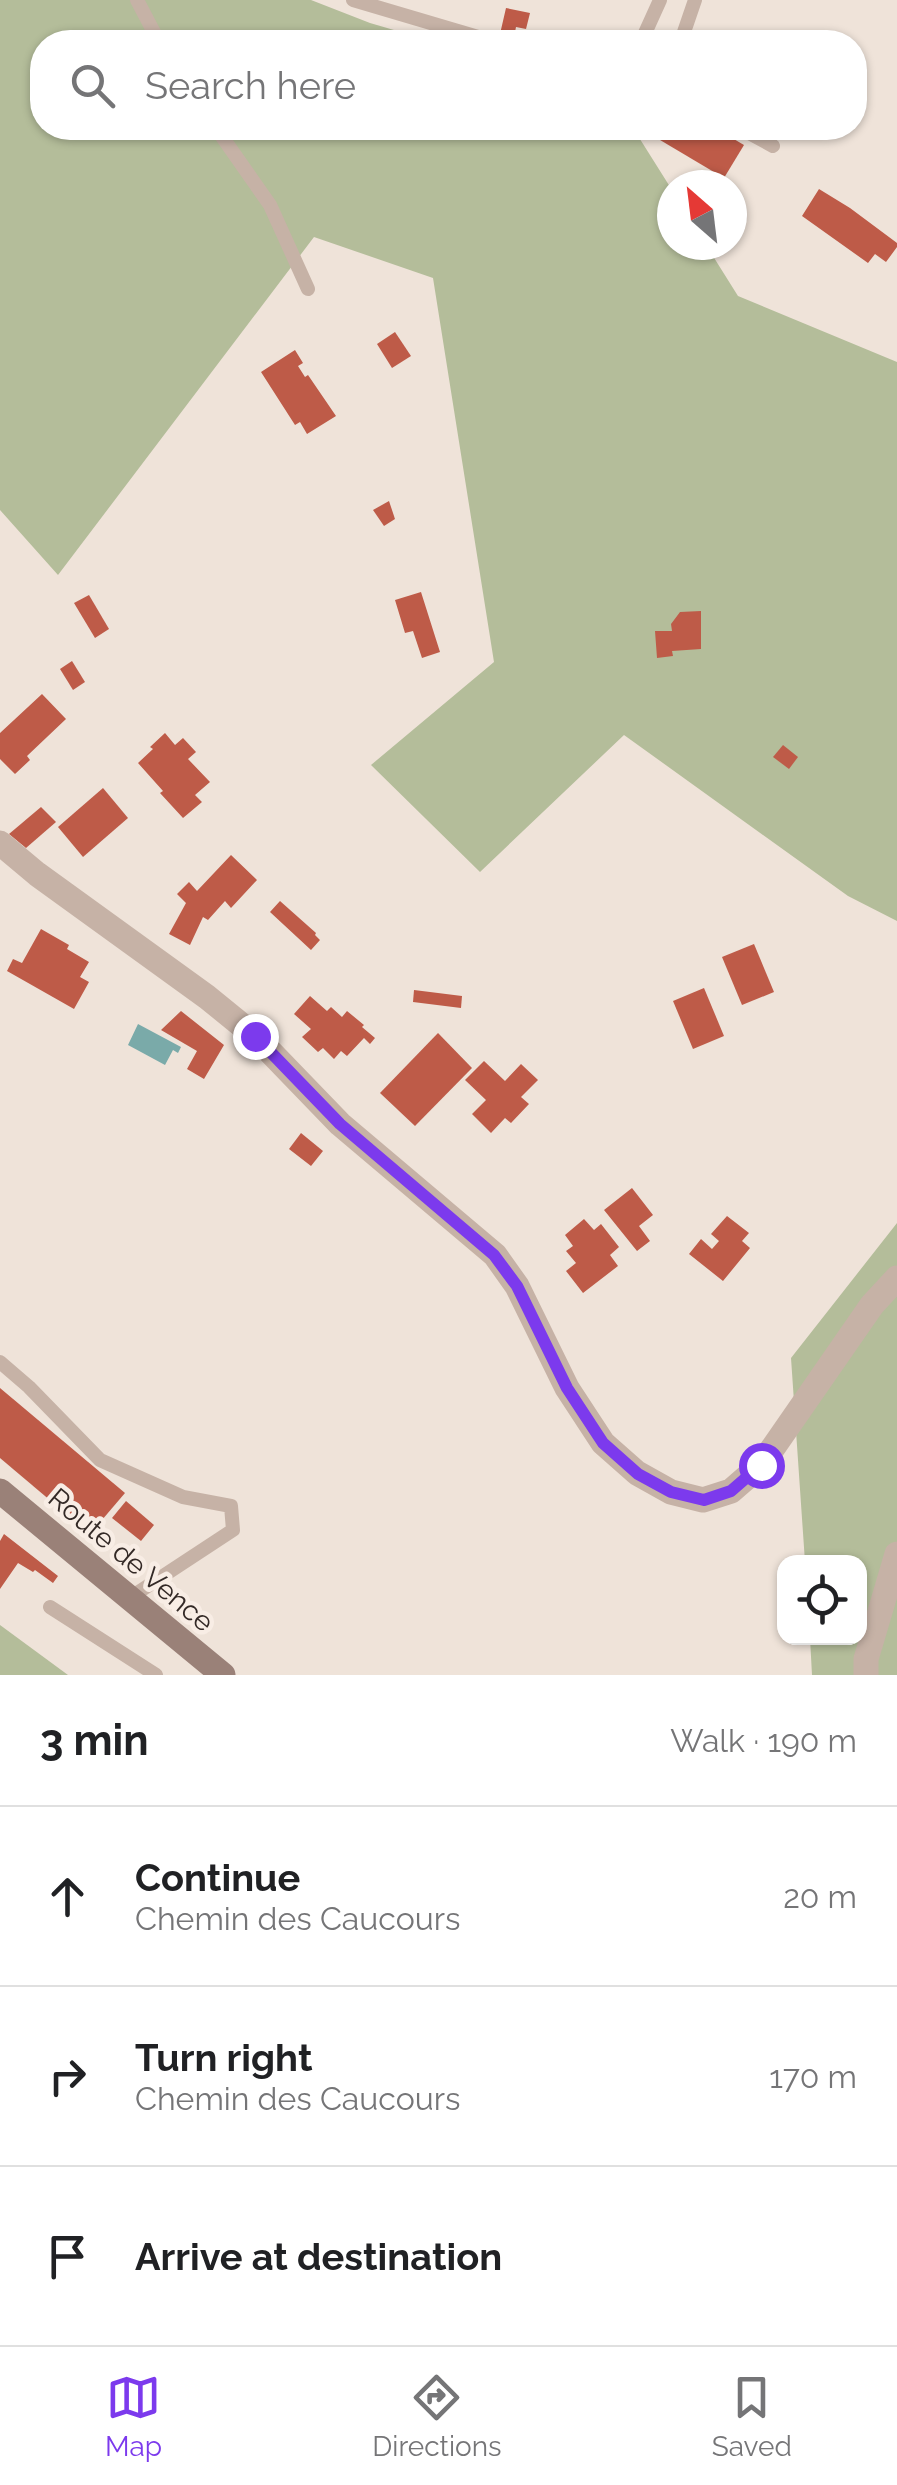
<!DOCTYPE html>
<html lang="en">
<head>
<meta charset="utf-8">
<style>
  :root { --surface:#fff; --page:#f6f6f6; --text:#202124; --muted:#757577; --line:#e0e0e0; --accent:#7c3aed }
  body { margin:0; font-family:Raleway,sans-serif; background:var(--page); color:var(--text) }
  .controls { position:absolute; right:30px; bottom:30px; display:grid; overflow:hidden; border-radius:20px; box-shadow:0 2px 8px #0004 }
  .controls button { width:90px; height:90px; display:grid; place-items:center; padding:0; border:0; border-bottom:2px solid var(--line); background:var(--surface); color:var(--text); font:50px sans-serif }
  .compass { position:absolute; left:657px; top:170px; width:90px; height:90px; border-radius:50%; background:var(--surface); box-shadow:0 2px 8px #0004; rotate:332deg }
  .stop { position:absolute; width:30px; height:30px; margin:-22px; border:8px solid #7c3aed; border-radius:50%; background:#fff }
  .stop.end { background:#7c3aed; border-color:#fff; box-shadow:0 2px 10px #0008 }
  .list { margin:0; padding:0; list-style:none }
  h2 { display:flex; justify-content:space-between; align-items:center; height:130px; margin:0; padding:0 40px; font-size:42px }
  h2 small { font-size:32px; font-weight:400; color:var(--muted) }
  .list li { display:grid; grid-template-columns:65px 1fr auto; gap:30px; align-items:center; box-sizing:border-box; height:180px; padding:0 40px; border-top:2px solid var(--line) }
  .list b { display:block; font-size:38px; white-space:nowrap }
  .list p { margin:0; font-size:32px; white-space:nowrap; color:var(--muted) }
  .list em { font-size:32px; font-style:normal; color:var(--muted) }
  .icon { flex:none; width:55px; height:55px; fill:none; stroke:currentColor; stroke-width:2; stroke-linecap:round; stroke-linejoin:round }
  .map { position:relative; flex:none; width:897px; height:1675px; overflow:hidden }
  .search { position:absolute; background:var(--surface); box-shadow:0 2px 8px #0004; left:30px; right:30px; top:30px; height:110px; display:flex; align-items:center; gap:25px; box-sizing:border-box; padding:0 35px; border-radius:40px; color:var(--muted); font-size:38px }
  .sheet { height:670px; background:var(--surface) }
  nav { display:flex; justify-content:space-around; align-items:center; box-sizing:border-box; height:140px; border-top:2px solid var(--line); background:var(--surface); font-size:28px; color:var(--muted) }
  nav a { display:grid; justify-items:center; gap:5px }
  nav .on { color:var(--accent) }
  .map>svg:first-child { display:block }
  .green { fill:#b4bd9a }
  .water { fill:#7aaaa9 }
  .building { fill:#be5b48 }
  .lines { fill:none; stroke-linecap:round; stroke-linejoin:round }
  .service { stroke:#c6b2a6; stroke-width:14 }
  .minor { stroke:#c6b2a6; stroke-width:25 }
  .secondary { stroke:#9a8178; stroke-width:25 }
  .route { stroke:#7c3aed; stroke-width:12 }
  .labels { text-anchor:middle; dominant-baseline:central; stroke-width:9; stroke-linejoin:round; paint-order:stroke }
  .street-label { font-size:28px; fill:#332926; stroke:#f8ede5 }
</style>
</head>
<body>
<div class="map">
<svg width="897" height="1675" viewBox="0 0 897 1675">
  <rect width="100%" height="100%" fill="#efe3d9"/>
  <g class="green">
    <polygon points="0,0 311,0 370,23 435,42 42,42 42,128 633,128 672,190 672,245 706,245 738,296 897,362 897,921 848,896 624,735 480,872 371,765 494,662 433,278 314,237 58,575 0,510"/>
    <polygon points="897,1223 897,1675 812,1675 810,1638 860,1638 860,1562 805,1562 791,1358"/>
    <polygon points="0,1625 68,1675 0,1675"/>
  </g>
  <polygon class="water" points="138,1024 181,1047 178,1053 173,1050 165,1065 128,1045"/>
  <g class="building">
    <polygon points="506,8 530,13 526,29 516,27 514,37 500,34"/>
    <polygon points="661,128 715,128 744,145 724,178 655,137"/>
    <polygon points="819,189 850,208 897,243 897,247 886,262 875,254 868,263 802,216"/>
    <polygon points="395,332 411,356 392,368 377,344"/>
    <polygon points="295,350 303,363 298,366 305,377 308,375 336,416 307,434 300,422 295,425 261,372"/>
    <polygon points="389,501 395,519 384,526 373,510"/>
    <polygon points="421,592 440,652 422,658 413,631 405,633 395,600"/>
    <polygon points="89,595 109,629 95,638 74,603"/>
    <polygon points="701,611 701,649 672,651 673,656 657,658 655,631 672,631 671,624 680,612"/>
    <polygon points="72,661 85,682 73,690 60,669"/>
    <polygon points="42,694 66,719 27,756 30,760 15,774 0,759 0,733"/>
    <polygon points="165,733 175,745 183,738 196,752 188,759 210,782 195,795 202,802 183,818 160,793 163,791 138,763 153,749 150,747"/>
    <polygon points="783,745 798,757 789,769 773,757"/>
    <polygon points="103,788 128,818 83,857 58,827"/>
    <polygon points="41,807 56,822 26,848 9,834"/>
    <polygon points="231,855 257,880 231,908 225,901 208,920 203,917 190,945 169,934 186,903 177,894 189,882 197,891"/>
    <polygon points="280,901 316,933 315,935 320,940 311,950 270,912"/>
    <polygon points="41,929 69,945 67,949 89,962 80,977 89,982 74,1009 7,971 13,959 22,963"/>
    <polygon points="754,944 774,992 742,1005 722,957"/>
    <polygon points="704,988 724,1036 693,1049 673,1001"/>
    <polygon points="414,990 462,996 461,1008 413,1002"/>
    <polygon points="310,996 327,1011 331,1007 342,1017 347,1011 364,1025 362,1027 375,1038 370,1044 364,1038 347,1056 341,1051 334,1059 323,1048 318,1052 302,1037 311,1029 294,1014"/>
    <polygon points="181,1011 224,1045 204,1079 187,1069 197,1051 161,1030"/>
    <polygon points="438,1033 472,1068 415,1126 380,1093"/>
    <polygon points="484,1061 505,1081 521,1064 538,1080 521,1097 529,1104 511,1123 505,1118 491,1133 472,1114 486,1100 465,1080"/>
    <polygon points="301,1133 323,1151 311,1166 289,1149"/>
    <polygon points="632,1188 653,1215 639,1226 650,1241 637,1251 604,1210"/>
    <polygon points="727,1216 749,1233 742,1241 750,1248 723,1281 689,1254 701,1239 712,1249 719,1241 711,1234"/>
    <polygon points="584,1219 594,1230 601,1224 619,1247 610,1255 618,1266 583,1293 566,1271 576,1263 566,1251 573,1246 565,1235"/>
    <polygon points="0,1388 125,1493 90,1534 0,1458"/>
    <polygon points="126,1501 154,1525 141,1541 112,1518"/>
    <polygon points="4,1534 58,1576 53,1583 35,1570 33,1572 18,1563 0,1589 0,1541"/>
  </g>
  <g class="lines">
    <g class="service">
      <polyline points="137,0 159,42"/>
      <polyline points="353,0 495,42"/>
      <polyline points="641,42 660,0"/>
      <polyline points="684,42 683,35 695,0"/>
      <polyline points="216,128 270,205 308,289"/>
      <polyline points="740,128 773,146"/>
      <polyline points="0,1362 29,1387 100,1460 183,1497 231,1506 233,1530 128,1599"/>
      <polyline points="50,1607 156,1675"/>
    </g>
    <g class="minor">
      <polyline points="0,843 37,874 207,997 255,1036 340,1124 495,1255 517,1286 567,1388 603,1443 637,1473 671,1492 703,1500 731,1491 761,1465 872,1305 897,1278"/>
      <polyline points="866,1675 866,1659 897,1554"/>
    </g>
    <polyline class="secondary" points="0,1491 223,1675"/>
  </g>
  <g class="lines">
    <polyline class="route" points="255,1036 340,1124 494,1255 517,1286 567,1388 603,1443 638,1474 671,1492 704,1500 731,1491 761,1465"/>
  </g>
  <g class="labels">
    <g class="street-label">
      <text transform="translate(131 1560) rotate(40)">Route de Vence</text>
    </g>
  </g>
</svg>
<div class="controls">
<button><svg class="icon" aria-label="locate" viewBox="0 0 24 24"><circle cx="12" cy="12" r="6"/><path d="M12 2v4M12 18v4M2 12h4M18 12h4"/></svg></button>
</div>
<svg class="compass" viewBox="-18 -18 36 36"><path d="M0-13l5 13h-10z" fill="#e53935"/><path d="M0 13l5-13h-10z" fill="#757577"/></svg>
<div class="stop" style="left:761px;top:1465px"></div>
<div class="stop end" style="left:255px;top:1036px"></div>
<div class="search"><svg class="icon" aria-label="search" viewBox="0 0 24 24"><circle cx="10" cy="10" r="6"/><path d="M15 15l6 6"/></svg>Search here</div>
</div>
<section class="sheet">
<h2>3 min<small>Walk · 190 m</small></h2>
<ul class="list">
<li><svg class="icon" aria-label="ahead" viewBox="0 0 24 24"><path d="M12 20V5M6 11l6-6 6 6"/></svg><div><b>Continue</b><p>Chemin des Caucours</p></div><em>20 m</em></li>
<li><svg class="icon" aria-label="right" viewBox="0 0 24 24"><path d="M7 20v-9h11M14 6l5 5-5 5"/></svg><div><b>Turn right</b><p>Chemin des Caucours</p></div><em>170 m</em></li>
<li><svg class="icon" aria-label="arrive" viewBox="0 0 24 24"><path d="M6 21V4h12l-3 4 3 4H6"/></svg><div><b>Arrive at destination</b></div></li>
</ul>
</section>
<nav>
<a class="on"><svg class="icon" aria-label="map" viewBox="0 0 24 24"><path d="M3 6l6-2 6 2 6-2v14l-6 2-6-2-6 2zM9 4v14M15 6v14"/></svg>Map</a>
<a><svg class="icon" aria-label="directions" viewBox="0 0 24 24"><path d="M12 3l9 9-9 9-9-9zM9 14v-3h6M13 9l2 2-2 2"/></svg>Directions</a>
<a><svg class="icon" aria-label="saved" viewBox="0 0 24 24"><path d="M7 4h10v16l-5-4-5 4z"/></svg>Saved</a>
</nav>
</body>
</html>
